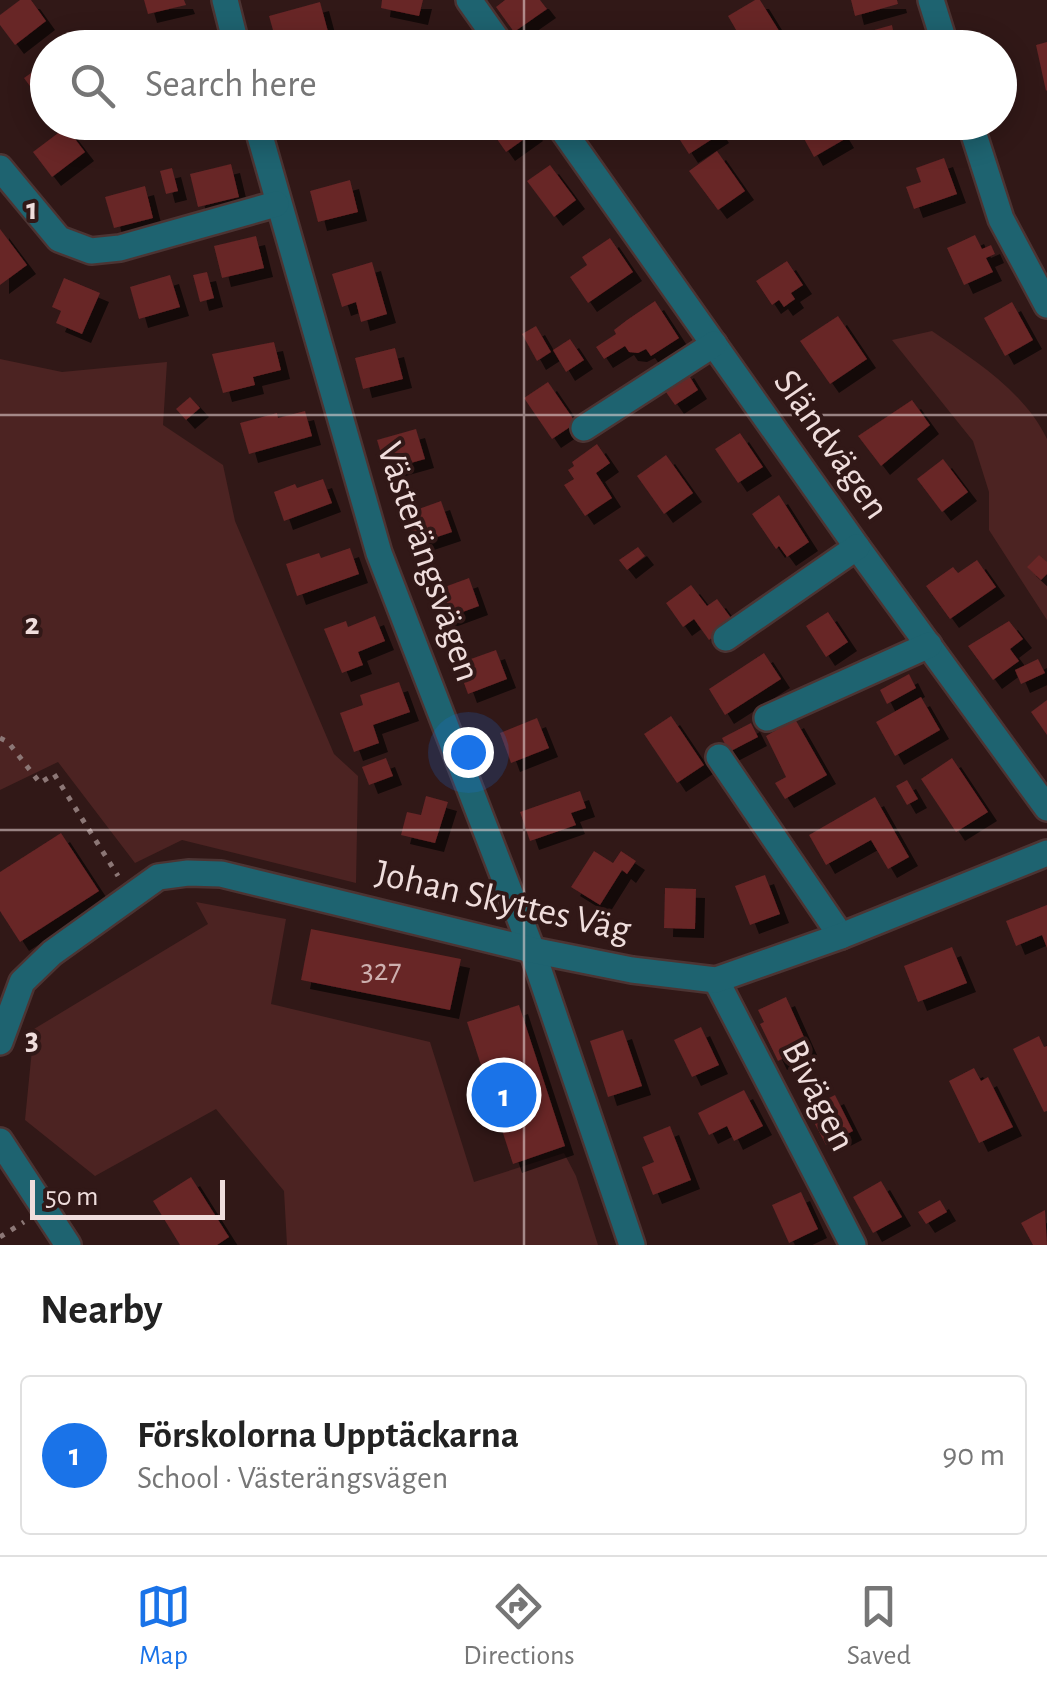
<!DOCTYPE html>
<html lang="en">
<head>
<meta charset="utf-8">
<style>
  :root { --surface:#fff; --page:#f2f2f2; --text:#222; --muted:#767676; --line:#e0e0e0; --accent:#1a73e8 }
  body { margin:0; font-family:"Alegreya Sans",sans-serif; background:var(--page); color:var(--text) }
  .scale { position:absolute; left:30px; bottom:25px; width:195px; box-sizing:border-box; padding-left:10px; border:5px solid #efdddc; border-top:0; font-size:28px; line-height:35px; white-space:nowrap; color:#efdddc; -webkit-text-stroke:8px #311817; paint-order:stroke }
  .you { position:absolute; left:468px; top:752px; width:35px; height:35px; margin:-25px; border:8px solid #fff; border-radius:50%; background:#1a73e8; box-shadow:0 0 0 15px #1a73e833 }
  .badge { display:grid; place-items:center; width:65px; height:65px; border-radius:50%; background:var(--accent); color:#fff; font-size:32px; font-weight:700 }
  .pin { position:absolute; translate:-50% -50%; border:5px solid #fff; box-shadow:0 2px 10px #0006 }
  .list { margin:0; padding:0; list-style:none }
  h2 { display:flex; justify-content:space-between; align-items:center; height:130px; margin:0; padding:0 40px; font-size:42px }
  h2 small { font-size:32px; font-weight:400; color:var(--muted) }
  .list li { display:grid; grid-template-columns:65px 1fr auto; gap:30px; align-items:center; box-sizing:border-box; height:160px; margin:0 20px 20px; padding:0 20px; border:2px solid var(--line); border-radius:10px }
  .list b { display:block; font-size:38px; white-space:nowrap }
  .list p { margin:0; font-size:32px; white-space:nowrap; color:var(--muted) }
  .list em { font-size:32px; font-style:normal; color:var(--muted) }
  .icon { flex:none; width:55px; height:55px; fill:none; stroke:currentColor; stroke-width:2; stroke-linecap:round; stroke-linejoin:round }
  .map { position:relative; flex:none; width:1047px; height:1245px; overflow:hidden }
  .search { position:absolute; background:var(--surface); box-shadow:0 5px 25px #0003; left:30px; right:30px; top:30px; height:110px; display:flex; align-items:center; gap:25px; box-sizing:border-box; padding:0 35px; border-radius:55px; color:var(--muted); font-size:38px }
  .sheet { height:310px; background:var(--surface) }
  nav { display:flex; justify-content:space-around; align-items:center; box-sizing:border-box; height:140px; border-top:2px solid var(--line); background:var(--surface); font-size:28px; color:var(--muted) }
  nav a { display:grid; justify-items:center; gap:5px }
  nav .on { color:var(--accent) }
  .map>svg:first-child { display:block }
  .green { fill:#4c2322 }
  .building { fill:#672526; filter:url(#shadow) }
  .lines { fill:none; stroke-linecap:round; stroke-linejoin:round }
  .minor-casing { stroke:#4c3433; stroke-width:30 }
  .path { stroke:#8c7776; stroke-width:5; stroke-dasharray:5 8; stroke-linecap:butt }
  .minor { stroke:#1e6370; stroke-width:25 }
  .grid { fill:none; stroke:#efdddc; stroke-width:2.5; stroke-opacity:0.55 }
  .labels { text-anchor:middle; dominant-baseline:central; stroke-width:8; stroke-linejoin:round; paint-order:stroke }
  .number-label { font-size:32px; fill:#cdafae }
  .street-label { font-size:38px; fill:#efdddc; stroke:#311817 }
  .grid-label { font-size:32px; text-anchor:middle; font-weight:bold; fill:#efdddc; stroke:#311817; stroke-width:8; stroke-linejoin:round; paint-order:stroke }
</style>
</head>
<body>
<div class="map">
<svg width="1047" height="1245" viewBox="0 0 1047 1245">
  <defs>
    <filter id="shadow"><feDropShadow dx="9" dy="9" stdDeviation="0" flood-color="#0009"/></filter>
  </defs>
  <rect width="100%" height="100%" fill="#311817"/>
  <g class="green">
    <path d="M932 331C974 360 1024 391 1047 439V620L989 530V492L973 441 892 340Z"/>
    <polygon points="0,359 62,372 167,362 163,425 223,465 235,521 334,754 358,776 356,883 182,840 135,863 58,762 0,790"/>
    <polygon points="196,902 286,919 271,1004 430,1042 474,1182 564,1153 576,1176 598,1245 287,1245 284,1191 216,1109 95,1176 25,1120 34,1029 208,924"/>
  </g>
  <g class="building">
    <polygon points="20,0 31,0 46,21 15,45 0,25 0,15"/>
    <polygon points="144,0 184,0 186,5 148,14"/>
    <polygon points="382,0 423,0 419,16 381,8"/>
    <polygon points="505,0 540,0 547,9 514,32 496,7"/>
    <polygon points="755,0 760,0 781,34 758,48 728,48 725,43 739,35 728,16"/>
    <polygon points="851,0 897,0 898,4 855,16"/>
    <polygon points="320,2 330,39 299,48 278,48 269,16"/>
    <polygon points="892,25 894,35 907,32 912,48 871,45 867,32"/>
    <polygon points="463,32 474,48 442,48"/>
    <polygon points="1047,42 1047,90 1046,91 1036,45"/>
    <polygon points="48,61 48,101 43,104 24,78"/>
    <polygon points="485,122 527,122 534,132 506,152"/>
    <polygon points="677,122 712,122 720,134 689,154 671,126"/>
    <polygon points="795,122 835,122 845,139 814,157"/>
    <polygon points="66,127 85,152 52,177 33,152"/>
    <polygon points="717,151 745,191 718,210 689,171"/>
    <polygon points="944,158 957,194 914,209 906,187 921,182 916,168"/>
    <polygon points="231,164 239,197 198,207 190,174"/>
    <polygon points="550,165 576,200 554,217 527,181"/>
    <polygon points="172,168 178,191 166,194 160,171"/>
    <polygon points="350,180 358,212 318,222 310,191"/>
    <polygon points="145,186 153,218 114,228 105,197"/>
    <polygon points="0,229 27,265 0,285"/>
    <polygon points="975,235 982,249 991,245 995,254 986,258 993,272 964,285 947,248"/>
    <polygon points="256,236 264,268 222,278 214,246"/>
    <polygon points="610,238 633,272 588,303 570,277 587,265 582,257"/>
    <polygon points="787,261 803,285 791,293 795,299 784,307 779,300 772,305 756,281"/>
    <polygon points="372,262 387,314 361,322 356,302 342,307 332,274"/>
    <polygon points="207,272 214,298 200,302 193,275"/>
    <polygon points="170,275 180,307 139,319 130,287"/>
    <polygon points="64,278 100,293 82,334 56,323 61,311 52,307"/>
    <polygon points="655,301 679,338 651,356 646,349 638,353 629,352 625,346 604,359 596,347 616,334 614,330 627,320"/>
    <polygon points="1012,302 1033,340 1005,356 984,318"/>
    <polygon points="838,316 867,359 830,384 800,341"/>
    <polygon points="536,326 551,352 537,361 522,334"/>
    <polygon points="570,339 584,360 566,372 553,350"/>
    <polygon points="274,342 281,370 253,377 255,385 223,393 212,354"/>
    <polygon points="395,348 403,379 363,389 355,358"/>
    <polygon points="685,369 698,390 675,405 661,385"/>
    <polygon points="548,382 576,423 552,439 524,398"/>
    <polygon points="190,397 200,408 186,420 176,409"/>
    <polygon points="912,400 930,425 881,466 858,436"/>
    <polygon points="305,411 312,436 249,454 240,423 277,413 278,418"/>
    <polygon points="416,429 425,459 386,470 377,440"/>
    <polygon points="740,433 763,467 738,483 715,449"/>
    <polygon points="597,444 610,463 596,473 612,498 585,516 564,485 574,479 568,470 574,466 572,462"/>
    <polygon points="666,455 693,493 664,514 637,476"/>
    <polygon points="943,459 968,492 942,512 917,479"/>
    <polygon points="323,479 332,503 284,521 274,492 295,484 297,488"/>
    <polygon points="779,495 809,542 787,557 779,546 776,549 752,514"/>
    <polygon points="441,501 452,532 413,545 402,515"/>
    <polygon points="638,547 645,556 627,570 619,560"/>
    <polygon points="350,548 359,574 297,596 286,564 319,553 321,558"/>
    <polygon points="1039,555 1047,562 1047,574 1041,580 1027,567"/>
    <polygon points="977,560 996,587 950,619 926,586 953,567 958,573"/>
    <polygon points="469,578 479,606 441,620 431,592"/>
    <polygon points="691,585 707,606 717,599 734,622 709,640 694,619 683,627 666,603"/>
    <polygon points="828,612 848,642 826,657 806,626"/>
    <polygon points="375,616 385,641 358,652 363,665 342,673 324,629 346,621 348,627"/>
    <polygon points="1009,621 1023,639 1010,649 1019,661 993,680 968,646"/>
    <polygon points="496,650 507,679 468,694 457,664"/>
    <polygon points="764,653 781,679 725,715 709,689"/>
    <polygon points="1038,659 1045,673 1021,684 1015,670"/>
    <polygon points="909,674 916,688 887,704 880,690"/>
    <polygon points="399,682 410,712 373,725 379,743 354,752 340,713 363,705 360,695"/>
    <polygon points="921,697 940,730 895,756 876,722"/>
    <polygon points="1047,700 1047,735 1031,712"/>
    <polygon points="671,716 704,765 677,783 644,734"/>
    <polygon points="537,718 549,748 511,763 500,733"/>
    <polygon points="795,719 827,775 785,799 775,783 786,777 766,736"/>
    <polygon points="751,723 758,737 729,752 722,738"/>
    <polygon points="386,758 393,776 369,785 362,767"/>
    <polygon points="952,758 988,812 956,832 921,779"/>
    <polygon points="907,780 918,799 907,805 896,786"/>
    <polygon points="580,791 586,808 571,813 576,825 530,841 520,812"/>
    <polygon points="426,796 448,802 435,843 401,835 407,812 421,815"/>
    <polygon points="875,797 909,857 888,869 871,840 826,865 809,835"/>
    <polygon points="61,833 99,891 20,942 0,911 0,872"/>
    <polygon points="594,851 613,863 621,851 636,861 627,874 622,870 600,905 571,887"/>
    <polygon points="765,875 780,914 750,925 735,886"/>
    <polygon points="665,888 696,889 695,929 664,928"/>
    <polygon points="1047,905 1047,948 1042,935 1016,946 1006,921"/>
    <polygon points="311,929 461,959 450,1010 301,980"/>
    <polygon points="952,947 967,983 918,1002 904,966"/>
    <polygon points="786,997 808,1046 778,1061 760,1024 764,1022 758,1010"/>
    <polygon points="519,1005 565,1146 513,1164 467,1022"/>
    <polygon points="701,1027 719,1065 692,1077 674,1040"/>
    <polygon points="623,1030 642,1086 608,1097 590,1041"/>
    <polygon points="1039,1036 1044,1047 1047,1046 1047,1111 1044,1112 1013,1049"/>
    <polygon points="974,1068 981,1081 988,1077 1013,1127 979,1143 949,1081"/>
    <polygon points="744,1090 763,1126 734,1141 727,1126 709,1135 698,1113"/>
    <polygon points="835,1095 853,1131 826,1145 807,1109"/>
    <polygon points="670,1126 691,1180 653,1195 642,1167 654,1162 643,1137"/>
    <polygon points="191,1177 229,1237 217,1245 180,1245 153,1201"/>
    <polygon points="881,1181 902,1217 873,1233 853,1197"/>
    <polygon points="801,1192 818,1229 789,1243 772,1205"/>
    <polygon points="940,1200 947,1212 926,1224 918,1212"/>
    <polygon points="1045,1210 1047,1245 1033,1245 1021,1223"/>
  </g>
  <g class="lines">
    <g class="minor-casing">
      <g id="minor">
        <polyline points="225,0 237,48"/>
        <polyline points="469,0 503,48"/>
        <polyline points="931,0 946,48"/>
        <polyline points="256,122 379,553 532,950 632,1245"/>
        <polyline points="557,122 857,547 1047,808"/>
        <polyline points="970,122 1001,219 1047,305"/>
        <polyline points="0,168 59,239 91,251 120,248 276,204"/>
        <polyline points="584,428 714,344"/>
        <polyline points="726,638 857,547"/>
        <polyline points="767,718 929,645"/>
        <polyline points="719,757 841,936"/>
        <polyline points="716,980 853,1245"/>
        <polyline points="0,1042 22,982 52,953 158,877 188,873 221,874 532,950 632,970 716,980 841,936 1047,853"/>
        <polyline points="0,1141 68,1245"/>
      </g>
    </g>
    <g class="path">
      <polyline points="0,738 8,742 40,783 54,774 118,876"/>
      <polyline points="0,1237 24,1222"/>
    </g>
    <use href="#minor" class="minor"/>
  </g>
  <path class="grid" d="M524 0V48M524 122V1245M0 415H1047M0 830H1047"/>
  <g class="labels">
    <g class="number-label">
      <text x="381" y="970">327</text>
    </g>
    <g class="street-label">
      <text transform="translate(831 445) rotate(55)">Sländvägen</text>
      <text transform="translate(428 562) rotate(71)">Västerängsvägen</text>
      <text transform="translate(503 902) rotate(13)">Johan Skyttes Väg</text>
      <text transform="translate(818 1096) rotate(63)">Bivägen</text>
    </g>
  </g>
  <g class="grid-label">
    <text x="32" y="219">1</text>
    <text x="32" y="634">2</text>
    <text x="32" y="1049">3</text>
  </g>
</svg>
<div class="scale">50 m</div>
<div class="you"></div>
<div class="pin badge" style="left:504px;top:1095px">1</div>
<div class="search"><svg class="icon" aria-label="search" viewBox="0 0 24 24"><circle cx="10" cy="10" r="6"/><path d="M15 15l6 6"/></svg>Search here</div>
</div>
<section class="sheet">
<h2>Nearby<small></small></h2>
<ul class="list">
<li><span class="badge">1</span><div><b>Förskolorna Upptäckarna</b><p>School · Västerängsvägen</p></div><em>90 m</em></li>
</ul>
</section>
<nav>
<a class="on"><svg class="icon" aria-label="map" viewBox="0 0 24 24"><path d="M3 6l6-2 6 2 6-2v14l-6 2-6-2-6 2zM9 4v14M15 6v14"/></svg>Map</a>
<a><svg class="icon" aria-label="directions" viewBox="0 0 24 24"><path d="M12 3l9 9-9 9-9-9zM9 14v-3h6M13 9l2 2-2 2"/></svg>Directions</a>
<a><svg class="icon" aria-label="saved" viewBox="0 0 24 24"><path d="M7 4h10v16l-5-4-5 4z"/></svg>Saved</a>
</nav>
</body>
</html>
